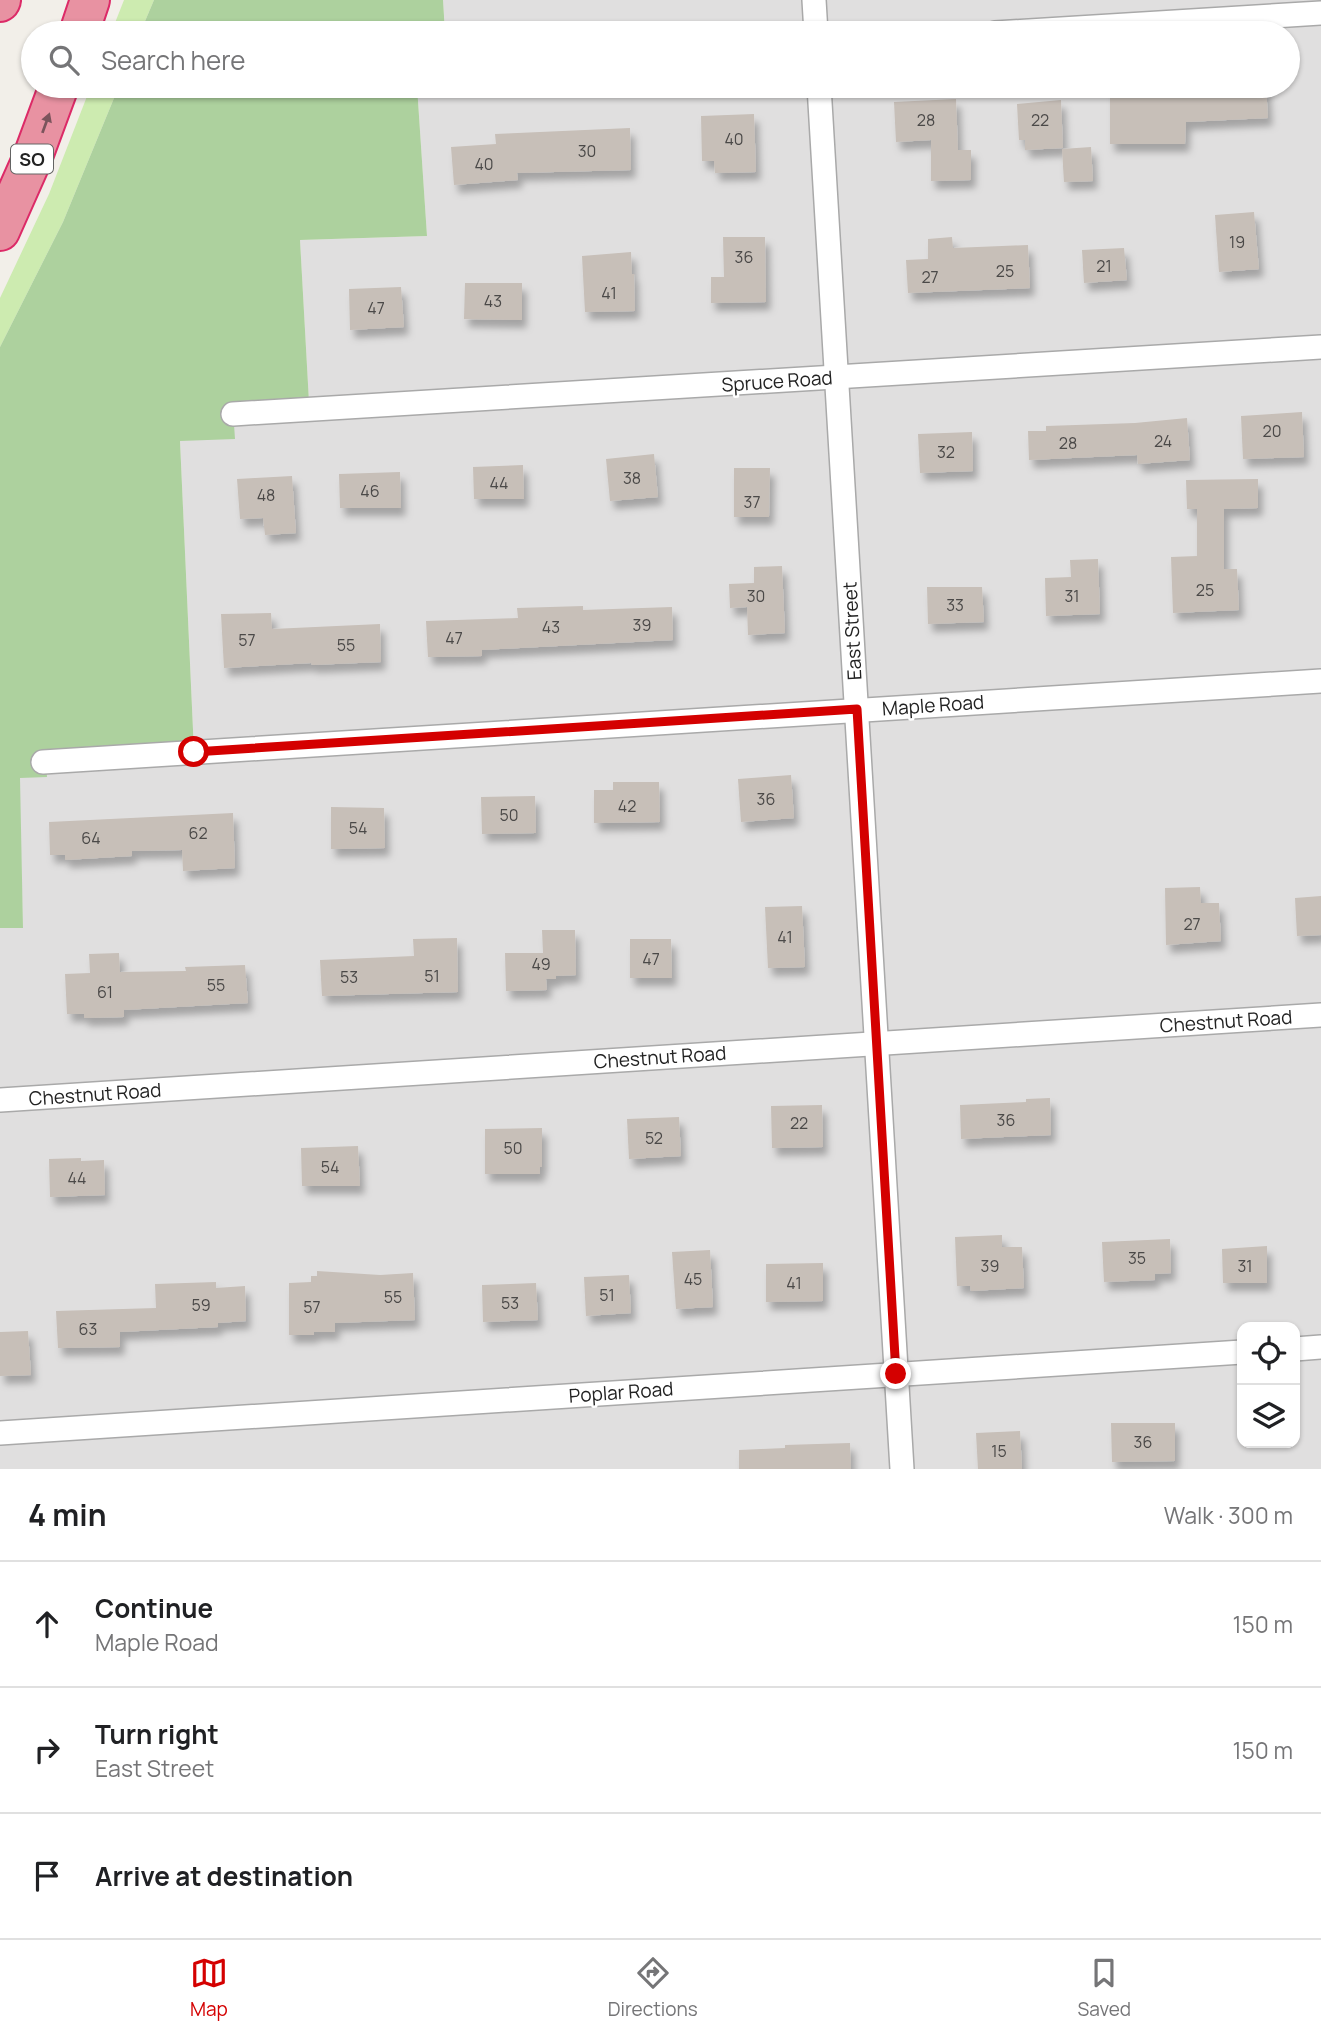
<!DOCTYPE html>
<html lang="en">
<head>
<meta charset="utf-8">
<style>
  :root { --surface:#fff; --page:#f6f6f6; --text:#202124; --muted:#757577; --line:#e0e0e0; --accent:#d40000 }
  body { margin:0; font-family:Manrope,sans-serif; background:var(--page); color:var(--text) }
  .controls { position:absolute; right:21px; bottom:21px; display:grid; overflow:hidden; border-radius:14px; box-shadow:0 2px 5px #0004 }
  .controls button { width:63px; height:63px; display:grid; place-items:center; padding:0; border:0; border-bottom:2px solid var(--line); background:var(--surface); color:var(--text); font:35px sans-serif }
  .stop { position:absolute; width:21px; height:21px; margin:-16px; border:5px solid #d40000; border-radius:50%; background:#fff }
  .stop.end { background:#d40000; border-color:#fff; box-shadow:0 2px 7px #0008 }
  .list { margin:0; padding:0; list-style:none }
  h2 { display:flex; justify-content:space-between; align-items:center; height:91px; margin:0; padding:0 28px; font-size:30px }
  h2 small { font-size:23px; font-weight:400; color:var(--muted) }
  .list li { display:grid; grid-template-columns:46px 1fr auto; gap:21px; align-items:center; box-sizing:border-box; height:126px; padding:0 28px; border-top:2px solid var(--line) }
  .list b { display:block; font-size:26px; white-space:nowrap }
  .list p { margin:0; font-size:23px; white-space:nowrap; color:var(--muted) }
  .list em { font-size:23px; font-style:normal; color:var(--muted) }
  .icon { flex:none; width:38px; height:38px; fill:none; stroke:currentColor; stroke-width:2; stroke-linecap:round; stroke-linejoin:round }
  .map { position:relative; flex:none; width:1321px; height:1469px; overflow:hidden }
  .search { position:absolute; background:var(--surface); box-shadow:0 2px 5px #0004; left:21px; right:21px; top:21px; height:77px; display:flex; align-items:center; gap:18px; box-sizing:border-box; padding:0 24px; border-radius:38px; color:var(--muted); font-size:26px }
  .sheet { height:469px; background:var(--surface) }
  nav { display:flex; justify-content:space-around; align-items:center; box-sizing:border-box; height:98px; border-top:2px solid var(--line); background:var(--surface); font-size:19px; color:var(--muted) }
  nav a { display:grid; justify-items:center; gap:4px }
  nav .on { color:var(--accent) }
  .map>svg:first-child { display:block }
  .residential { fill:#e0dfdf; fill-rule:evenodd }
  .grass { fill:#cdebb0 }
  .forest { fill:#add19e }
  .building { fill:#c7bfb8; filter:url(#shadow) }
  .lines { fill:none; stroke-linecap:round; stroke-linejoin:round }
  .minor-casing { stroke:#a9a9a9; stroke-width:26 }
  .motorway-casing { stroke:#dc2a67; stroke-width:42 }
  .minor { stroke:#fff; stroke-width:23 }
  .motorway { stroke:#e892a2; stroke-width:38 }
  .oneway { fill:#7b545c }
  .route { stroke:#d40000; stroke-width:9 }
  .labels { text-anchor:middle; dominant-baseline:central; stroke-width:5; stroke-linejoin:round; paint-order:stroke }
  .number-label { font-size:16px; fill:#4b4948 }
  .shield { fill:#fff; stroke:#646464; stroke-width:2 }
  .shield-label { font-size:18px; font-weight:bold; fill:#222 }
  .street-label { font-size:19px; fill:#222; stroke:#fff }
</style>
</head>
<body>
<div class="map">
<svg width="1321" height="1469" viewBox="0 0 1321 1469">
  <defs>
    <filter id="shadow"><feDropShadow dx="4.5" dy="8" stdDeviation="3.5" flood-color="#0004"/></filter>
  </defs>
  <rect width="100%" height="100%" fill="#f2efe9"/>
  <path class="residential" d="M443 0H1321V1469H0V928L23 927 19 778 46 761 194 751 180 441 233 410 309 402 300 240 427 236 417 86H1288V33H445ZM1242 1327H1295V1443H1242Z"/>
  <g class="grass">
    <polygon points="124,0 154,0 140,33 111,33"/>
    <polygon points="91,86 119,86 63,222 0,347 0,298 49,194"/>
  </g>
  <g class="forest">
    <polygon points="154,0 443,0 445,33 140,33"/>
    <polygon points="119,86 417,86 427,236 300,240 309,402 233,410 235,439 180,441 194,752 46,762 47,777 20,778 23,928 0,928 0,347 63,222"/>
  </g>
  <g class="building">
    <polygon points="1266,86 1268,118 1186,122 1185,144 1110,144 1110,87"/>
    <polygon points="956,99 958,150 971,150 971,180 931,181 931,140 896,142 894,102"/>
    <polygon points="1061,100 1063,148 1025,150 1025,140 1019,140 1017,104"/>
    <polygon points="754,114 756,172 715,173 714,161 702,161 701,116"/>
    <polygon points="630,128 631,170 517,173 518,180 454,185 451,147 496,144 495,134"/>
    <polygon points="1091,147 1093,181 1064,182 1062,149"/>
    <polygon points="1254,212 1259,269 1219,272 1215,215"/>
    <polygon points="723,237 765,237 766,302 711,303 711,277 724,277"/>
    <polygon points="952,237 953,248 1028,245 1030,288 908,293 906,260 928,259 928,239"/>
    <polygon points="1124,248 1127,280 1084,283 1082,250"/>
    <polygon points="631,252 632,274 634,274 635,311 585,312 582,256"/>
    <polygon points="465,283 522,283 522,320 464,319"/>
    <polygon points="401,287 404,327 350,330 349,289"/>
    <polygon points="1302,412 1304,457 1243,459 1241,416"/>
    <polygon points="1187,418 1190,460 1138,464 1137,455 1029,460 1028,431 1046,431 1046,426 1135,423"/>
    <polygon points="972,432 973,471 920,473 918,434"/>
    <polygon points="654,454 658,497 610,501 606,459"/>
    <polygon points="523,465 524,499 474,499 473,467"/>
    <polygon points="734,468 770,468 769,517 734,517"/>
    <polygon points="400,472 401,508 340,508 339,474"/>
    <polygon points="292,476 296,533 265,535 263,518 240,519 237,479"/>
    <polygon points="1258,479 1258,508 1224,509 1224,569 1237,569 1239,610 1173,613 1171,557 1197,556 1197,509 1187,509 1186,480"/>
    <polygon points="1098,559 1100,614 1046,616 1045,578 1071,577 1070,560"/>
    <polygon points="782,566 785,633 748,635 747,607 730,608 729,584 754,583 754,567"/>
    <polygon points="927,587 982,587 984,622 928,624"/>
    <polygon points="583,606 583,610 672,607 673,640 482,650 482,656 428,657 426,621 518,618 517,608"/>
    <polygon points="271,613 272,629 380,624 381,662 312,665 311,663 224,668 221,614"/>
    <polygon points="791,775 794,818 741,822 738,779"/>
    <polygon points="613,782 659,782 660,822 594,823 594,790 613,790"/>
    <polygon points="535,796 536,833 482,834 481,797"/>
    <polygon points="331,807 384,808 385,848 331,849"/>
    <polygon points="233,813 235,868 183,871 182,850 132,851 132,856 65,860 65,855 50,855 49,822"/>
    <polygon points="1200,887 1201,903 1219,903 1221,941 1166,945 1165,888"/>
    <polygon points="1321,896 1321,935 1297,936 1295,898"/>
    <polygon points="802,906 805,967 768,968 765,907"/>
    <polygon points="542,930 575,930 576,975 556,976 556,979 546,979 547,990 506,991 505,953 543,953"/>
    <polygon points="457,938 458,992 322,996 320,960 414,956 413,939"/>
    <polygon points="630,939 671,939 672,978 630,978"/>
    <polygon points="119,953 120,972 186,971 185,967 245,965 248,1003 124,1010 124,1017 84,1018 84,1014 67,1014 65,974 90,973 89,954"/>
    <polygon points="1050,1098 1051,1135 961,1139 960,1105 1026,1102 1026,1099"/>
    <polygon points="822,1105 823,1147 772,1148 771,1106"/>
    <polygon points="679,1117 681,1156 629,1159 627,1119"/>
    <polygon points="542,1128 542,1167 540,1167 540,1174 485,1174 485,1129"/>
    <polygon points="358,1146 360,1186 302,1186 301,1148"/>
    <polygon points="81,1158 81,1161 104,1160 105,1195 50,1197 49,1159"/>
    <polygon points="1002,1235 1002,1247 1022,1247 1024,1288 971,1291 970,1286 957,1286 955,1237"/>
    <polygon points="1170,1239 1171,1273 1155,1274 1155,1280 1104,1282 1102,1242"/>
    <polygon points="1267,1246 1267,1283 1223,1283 1222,1249"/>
    <polygon points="710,1250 713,1307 676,1309 672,1252"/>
    <polygon points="823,1263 823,1301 766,1302 766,1264"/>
    <polygon points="317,1271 380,1275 413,1273 415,1320 335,1323 335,1332 314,1332 314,1335 289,1335 289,1283 311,1282 311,1276 317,1276"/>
    <polygon points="629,1275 631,1313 586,1316 584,1277"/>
    <polygon points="216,1282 216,1288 245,1286 246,1321 218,1323 218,1327 120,1332 120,1347 58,1348 56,1311 156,1308 155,1284"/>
    <polygon points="536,1283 538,1320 483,1322 482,1285"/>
    <polygon points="28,1331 31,1375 0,1376 0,1332"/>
    <polygon points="1111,1423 1175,1423 1175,1461 1112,1462"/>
    <polygon points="1020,1431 1022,1469 978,1469 976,1433"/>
    <polygon points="850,1443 851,1469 739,1469 739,1450 785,1448 785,1445"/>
  </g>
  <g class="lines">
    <g class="minor-casing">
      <g id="minor">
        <polyline points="814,0 816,33"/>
        <polyline points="995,33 1321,13"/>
        <polyline points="819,86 902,1469"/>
        <polyline points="233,414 1321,347"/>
        <polyline points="43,762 1321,681"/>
        <polyline points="0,1100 1321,1015"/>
        <polyline points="1295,1349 1321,1347"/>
        <polyline points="0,1433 1242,1352"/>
      </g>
    </g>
    <g class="motorway-casing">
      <g id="motorway">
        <polyline points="0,2 1,0"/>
        <polyline points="79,33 90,0"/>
        <polyline points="0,231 32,159 59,86"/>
      </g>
    </g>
    <use href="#minor" class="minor"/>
    <use href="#motorway" class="motorway"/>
  </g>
  <defs><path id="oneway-solid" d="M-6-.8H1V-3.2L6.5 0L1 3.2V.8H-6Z" transform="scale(1.75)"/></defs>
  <use class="oneway" href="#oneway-solid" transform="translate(46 123) rotate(-70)"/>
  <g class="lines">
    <polyline class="route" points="194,752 857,709 896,1374"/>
  </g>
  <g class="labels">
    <g class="number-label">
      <text x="926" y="120">28</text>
      <text x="1040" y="120">22</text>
      <text x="734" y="139">40</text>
      <text x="587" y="151">30</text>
      <text x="484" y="164">40</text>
      <text x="1237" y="242">19</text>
      <text x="744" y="257">36</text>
      <text x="1104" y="266">21</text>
      <text x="1005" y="271">25</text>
      <text x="930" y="277">27</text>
      <text x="609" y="293">41</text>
      <text x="493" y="301">43</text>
      <text x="376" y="308">47</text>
      <text x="1272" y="431">20</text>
      <text x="1163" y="441">24</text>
      <text x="1068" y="443">28</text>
      <text x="946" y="452">32</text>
      <text x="632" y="478">38</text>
      <text x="499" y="483">44</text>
      <text x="370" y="491">46</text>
      <text x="266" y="495">48</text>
      <text x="752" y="502">37</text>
      <text x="1205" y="590">25</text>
      <text x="756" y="596">30</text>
      <text x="1072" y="596">31</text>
      <text x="955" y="605">33</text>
      <text x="642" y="625">39</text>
      <text x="551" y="627">43</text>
      <text x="454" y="638">47</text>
      <text x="247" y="640">57</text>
      <text x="346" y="645">55</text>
      <text x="766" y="799">36</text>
      <text x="627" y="806">42</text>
      <text x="509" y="815">50</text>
      <text x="358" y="828">54</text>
      <text x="198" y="833">62</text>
      <text x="91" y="838">64</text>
      <text x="1192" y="924">27</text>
      <text x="785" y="937">41</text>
      <text x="651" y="959">47</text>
      <text x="541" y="964">49</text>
      <text x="432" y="976">51</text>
      <text x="349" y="977">53</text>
      <text x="216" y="985">55</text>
      <text x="105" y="992">61</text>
      <text x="1006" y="1120">36</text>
      <text x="799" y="1123">22</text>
      <text x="654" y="1138">52</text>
      <text x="513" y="1148">50</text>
      <text x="330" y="1167">54</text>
      <text x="77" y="1178">44</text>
      <text x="1137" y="1258">35</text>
      <text x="990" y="1266">39</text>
      <text x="1245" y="1266">31</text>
      <text x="693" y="1279">45</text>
      <text x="794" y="1283">41</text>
      <text x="607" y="1295">51</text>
      <text x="393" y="1297">55</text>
      <text x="510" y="1303">53</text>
      <text x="201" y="1305">59</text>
      <text x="312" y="1307">57</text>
      <text x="88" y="1329">63</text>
      <text x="1143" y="1442">36</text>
      <text x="999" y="1451">15</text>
    </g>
    <rect class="shield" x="11" y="144.5" width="42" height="29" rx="5"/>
    <g class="shield-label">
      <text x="32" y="159">SO</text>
    </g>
    <g class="street-label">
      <text transform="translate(777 381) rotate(-4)">Spruce Road</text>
      <text transform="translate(852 631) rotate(-93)">East Street</text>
      <text transform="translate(933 705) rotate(-4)">Maple Road</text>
      <text transform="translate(1226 1021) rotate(-4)">Chestnut Road</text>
      <text transform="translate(660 1057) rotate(-4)">Chestnut Road</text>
      <text transform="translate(95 1094) rotate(-4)">Chestnut Road</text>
      <text transform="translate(621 1392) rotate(-4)">Poplar Road</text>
    </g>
  </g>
</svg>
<div class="controls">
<button><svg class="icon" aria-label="locate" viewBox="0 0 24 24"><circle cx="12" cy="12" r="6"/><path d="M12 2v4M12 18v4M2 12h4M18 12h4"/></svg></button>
<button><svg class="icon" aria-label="layers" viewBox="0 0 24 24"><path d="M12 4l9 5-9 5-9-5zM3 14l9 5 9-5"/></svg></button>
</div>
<div class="stop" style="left:194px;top:752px"></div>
<div class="stop end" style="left:896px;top:1374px"></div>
<div class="search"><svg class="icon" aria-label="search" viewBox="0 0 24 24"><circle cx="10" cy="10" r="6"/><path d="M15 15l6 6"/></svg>Search here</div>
</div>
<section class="sheet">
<h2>4 min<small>Walk · 300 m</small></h2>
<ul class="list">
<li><svg class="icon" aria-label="ahead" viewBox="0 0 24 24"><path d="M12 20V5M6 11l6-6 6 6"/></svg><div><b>Continue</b><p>Maple Road</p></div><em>150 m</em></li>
<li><svg class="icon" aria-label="right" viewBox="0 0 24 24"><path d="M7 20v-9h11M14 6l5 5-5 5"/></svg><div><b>Turn right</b><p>East Street</p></div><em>150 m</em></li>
<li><svg class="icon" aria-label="arrive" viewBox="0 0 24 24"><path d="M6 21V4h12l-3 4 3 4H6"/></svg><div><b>Arrive at destination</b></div></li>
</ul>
</section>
<nav>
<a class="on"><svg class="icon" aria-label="map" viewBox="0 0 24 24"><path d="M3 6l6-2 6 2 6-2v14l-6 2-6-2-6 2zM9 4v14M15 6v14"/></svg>Map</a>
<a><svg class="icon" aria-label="directions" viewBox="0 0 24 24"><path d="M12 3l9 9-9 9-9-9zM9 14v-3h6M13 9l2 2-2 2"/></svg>Directions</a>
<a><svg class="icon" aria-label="saved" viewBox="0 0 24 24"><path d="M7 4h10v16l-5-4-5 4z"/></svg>Saved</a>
</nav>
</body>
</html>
